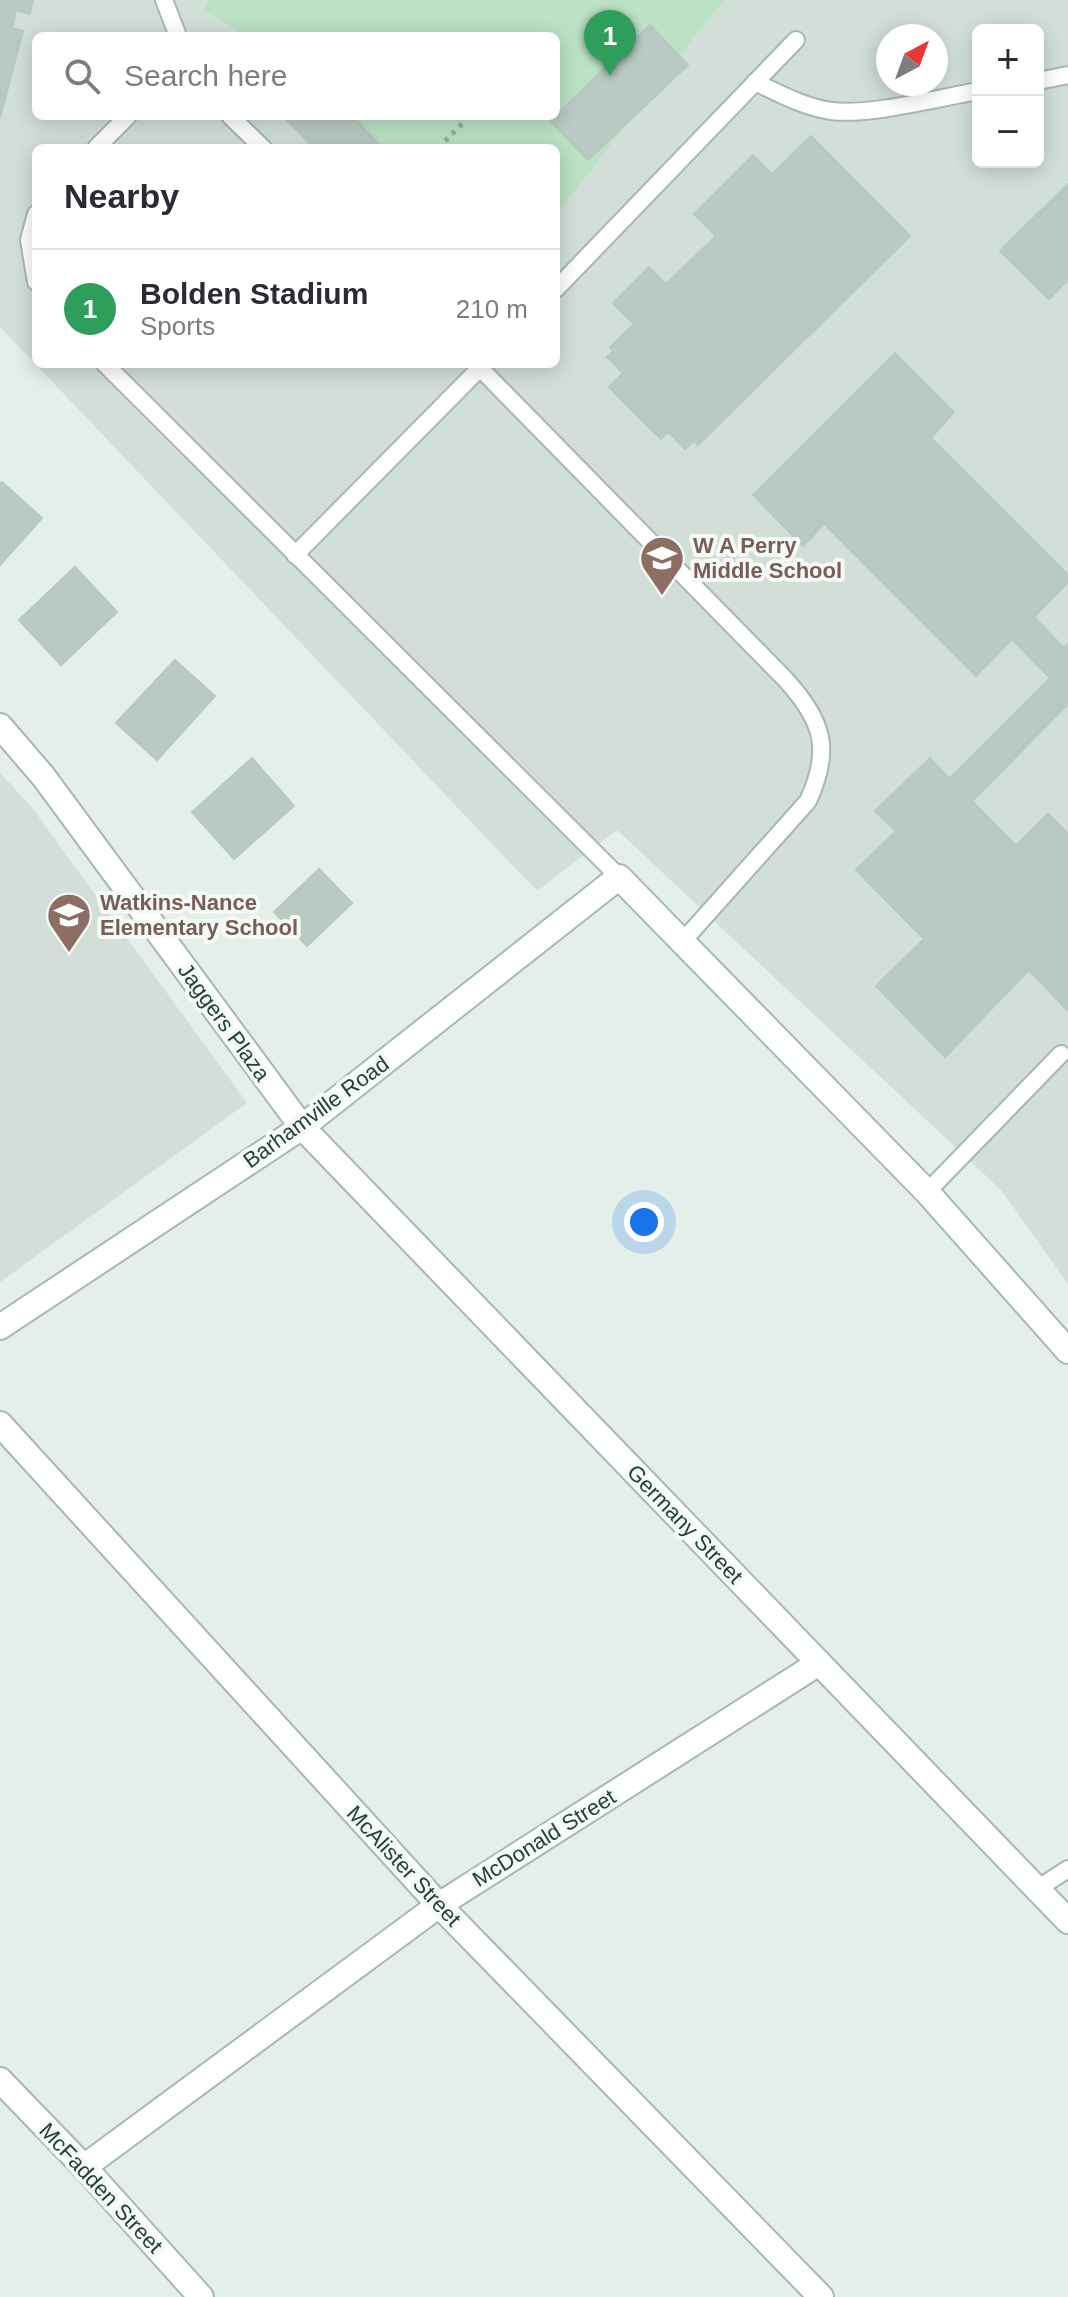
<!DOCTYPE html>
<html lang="en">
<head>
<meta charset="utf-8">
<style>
  :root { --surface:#fff; --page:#f7f7f7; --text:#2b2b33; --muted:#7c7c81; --line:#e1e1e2; --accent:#b45309 }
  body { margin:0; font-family:Helvetica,sans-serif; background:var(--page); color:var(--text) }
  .controls { position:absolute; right:24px; top:24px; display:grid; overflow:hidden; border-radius:12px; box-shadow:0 4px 20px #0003 }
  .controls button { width:72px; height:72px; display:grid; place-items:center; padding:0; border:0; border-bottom:2px solid var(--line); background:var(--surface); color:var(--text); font:40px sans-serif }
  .compass { position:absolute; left:876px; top:24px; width:72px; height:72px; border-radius:50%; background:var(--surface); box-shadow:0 4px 20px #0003; rotate:41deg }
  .you { position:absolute; left:644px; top:1222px; width:28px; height:28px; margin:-20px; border:6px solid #fff; border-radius:50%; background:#1a73e8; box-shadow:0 0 0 12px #1a73e833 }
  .badge { display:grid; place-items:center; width:52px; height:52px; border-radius:50%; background:var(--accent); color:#fff; font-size:26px; font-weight:700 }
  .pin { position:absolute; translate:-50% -66px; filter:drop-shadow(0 2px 4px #0008) }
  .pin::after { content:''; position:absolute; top:42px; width:28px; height:24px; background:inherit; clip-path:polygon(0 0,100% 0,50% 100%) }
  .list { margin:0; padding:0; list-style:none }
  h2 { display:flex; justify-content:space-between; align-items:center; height:104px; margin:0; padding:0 32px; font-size:34px }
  h2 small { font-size:26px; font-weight:400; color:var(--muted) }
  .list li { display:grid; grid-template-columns:52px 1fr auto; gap:24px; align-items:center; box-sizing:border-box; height:120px; padding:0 32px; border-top:2px solid var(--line) }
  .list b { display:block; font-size:30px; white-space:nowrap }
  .list p { margin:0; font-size:26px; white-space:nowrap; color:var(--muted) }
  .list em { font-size:26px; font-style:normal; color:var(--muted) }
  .icon { flex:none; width:44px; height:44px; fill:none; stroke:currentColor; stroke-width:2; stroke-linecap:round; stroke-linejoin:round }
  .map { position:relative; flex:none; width:1068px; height:2297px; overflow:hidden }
  .search { position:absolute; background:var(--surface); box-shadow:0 4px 20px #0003; left:32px; top:32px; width:528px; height:88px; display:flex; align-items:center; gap:20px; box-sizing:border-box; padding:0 28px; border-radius:12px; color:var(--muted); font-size:30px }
  .panel { position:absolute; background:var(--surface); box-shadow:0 4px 20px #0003; left:32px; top:144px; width:528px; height:224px; border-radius:12px }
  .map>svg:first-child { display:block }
  .built { fill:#d2dfd9; fill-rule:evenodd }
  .green { fill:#bce1c5 }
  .building { fill:#b9cac3; stroke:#b6c9c1; stroke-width:2 }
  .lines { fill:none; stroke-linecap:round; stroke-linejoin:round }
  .lane-casing { stroke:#a6b8b1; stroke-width:20 }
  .street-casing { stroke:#a6b8b1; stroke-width:28 }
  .secondary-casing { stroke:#a2bbb2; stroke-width:28 }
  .path { stroke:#83b4a4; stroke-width:5; stroke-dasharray:4 6; stroke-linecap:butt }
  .lane { stroke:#fff; stroke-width:16 }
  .street { stroke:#fff; stroke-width:24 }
  .secondary { stroke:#fff; stroke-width:24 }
  .labels { text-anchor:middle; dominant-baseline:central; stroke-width:8; stroke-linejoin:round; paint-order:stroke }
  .education-label { font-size:22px; font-weight:bold; fill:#785e54; stroke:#f5faf8; text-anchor:start }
  .street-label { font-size:22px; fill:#224239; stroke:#f5faf8 }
</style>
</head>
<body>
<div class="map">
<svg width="1068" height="2297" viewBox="0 0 1068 2297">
  <rect width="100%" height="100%" fill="#e4efea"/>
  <g class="built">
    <path d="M0 0H1068V1284L1001 1190 617 830 537 891 0 327ZM978 30H1038V162H978ZM36 36H556V116H36ZM888 36H936V84H888ZM36 148H556V364H36Z"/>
    <polygon points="0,773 30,805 247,1103 0,1282"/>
  </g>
  <polygon class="green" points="209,0 726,0 713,13 556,215 556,148 336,148 305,116 556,116 556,36 246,36 203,10"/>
  <g class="building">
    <polygon points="0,0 33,0 30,14 16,10 12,28 23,31 0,118"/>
    <polygon points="650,25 688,65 588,160 550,121"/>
    <polygon points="283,116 352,116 383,148 314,148"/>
    <polygon points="811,136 910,236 698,445 694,441 685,449 668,432 661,439 609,387 623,373 607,357 613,351 610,347 634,324 613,303 649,267 666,284 716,236 694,214 753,155 772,174"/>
    <polygon points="1068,184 1068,280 1049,299 1000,251"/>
    <polygon points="895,353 954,412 931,438 1068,575 1068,582 1034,617 1064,648 1068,644 1068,704 972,801 1016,846 1048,814 1068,834 1068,1011 1029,970 945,1057 876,986 924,939 856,870 896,831 875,811 930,758 949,779 1050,678 1012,639 976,676 824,524 803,546 753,495"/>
    <polygon points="2,482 42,518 0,565 0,483"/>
    <polygon points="75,567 117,612 61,665 19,620"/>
    <polygon points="175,660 215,696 157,760 116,723"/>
    <polygon points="252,758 294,806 234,859 192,812"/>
    <polygon points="319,869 352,903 307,946 274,912"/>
  </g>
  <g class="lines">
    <g class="lane-casing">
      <g id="lane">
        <polyline points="164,0 178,36"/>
        <polyline points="1038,81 1068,75"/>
        <path d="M755 82C780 94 804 107 831 111 869 116 938 98 978 91"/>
        <polyline points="230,116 263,148"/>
        <polyline points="96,148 128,116"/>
        <polyline points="36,214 29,240 36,282"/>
        <polyline points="556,289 796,40"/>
        <polyline points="105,364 619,877"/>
        <path d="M476 364 786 680C823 721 832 749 808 801L683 941"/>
        <polyline points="295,555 484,364"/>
        <polyline points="927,1192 1061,1054"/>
        <polyline points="1037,1889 1068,1869"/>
      </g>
    </g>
    <g class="street-casing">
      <g id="street">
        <polyline points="0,726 43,776 302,1127 1068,1921"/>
        <polyline points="0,1424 439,1905 821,2297"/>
        <polyline points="0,2080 84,2167 201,2297"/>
        <polyline points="84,2167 439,1905 819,1663"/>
      </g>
    </g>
    <g class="secondary-casing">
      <polyline id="secondary" points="0,1327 302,1127 619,877 927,1192 1068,1351"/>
    </g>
    <polyline class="path" points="438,148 463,123"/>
    <use href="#lane" class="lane"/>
    <use href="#street" class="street"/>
    <use href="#secondary" class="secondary"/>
  </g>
  <defs>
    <g id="school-pin" transform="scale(2.3)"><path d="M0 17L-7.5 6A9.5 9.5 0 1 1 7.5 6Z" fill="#8d6e63" stroke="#f5faf8"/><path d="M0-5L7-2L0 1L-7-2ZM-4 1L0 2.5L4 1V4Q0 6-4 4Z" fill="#fff"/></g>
  </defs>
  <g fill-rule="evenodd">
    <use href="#school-pin" x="662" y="558"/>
    <use href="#school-pin" x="69" y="915"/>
  </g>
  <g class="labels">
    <g class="education-label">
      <text x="693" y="545">W A Perry<tspan x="693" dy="25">Middle School</tspan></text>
      <text x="100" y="902">Watkins-Nance<tspan x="100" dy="25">Elementary School</tspan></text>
    </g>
    <g class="street-label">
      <text transform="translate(224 1022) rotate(54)">Jaggers Plaza</text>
      <text transform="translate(316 1112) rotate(-36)">Barhamville Road</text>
      <text transform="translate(685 1524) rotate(46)">Germany Street</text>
      <text transform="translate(544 1838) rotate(-32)">McDonald Street</text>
      <text transform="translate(404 1866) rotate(47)">McAlister Street</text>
      <text transform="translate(101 2188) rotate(47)">McFadden Street</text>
    </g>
  </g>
</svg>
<div class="controls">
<button>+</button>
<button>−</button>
</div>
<svg class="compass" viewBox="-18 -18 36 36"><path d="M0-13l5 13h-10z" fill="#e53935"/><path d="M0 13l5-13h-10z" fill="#7c7c81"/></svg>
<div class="you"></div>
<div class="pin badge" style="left:610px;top:76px;background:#2e9e5b">1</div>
<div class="search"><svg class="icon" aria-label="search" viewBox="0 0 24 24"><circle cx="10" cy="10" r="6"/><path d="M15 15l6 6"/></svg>Search here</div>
<section class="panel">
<h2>Nearby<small></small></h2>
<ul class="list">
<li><span class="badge" style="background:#2e9e5b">1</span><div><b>Bolden Stadium</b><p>Sports</p></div><em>210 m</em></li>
</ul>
</section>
</div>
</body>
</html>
